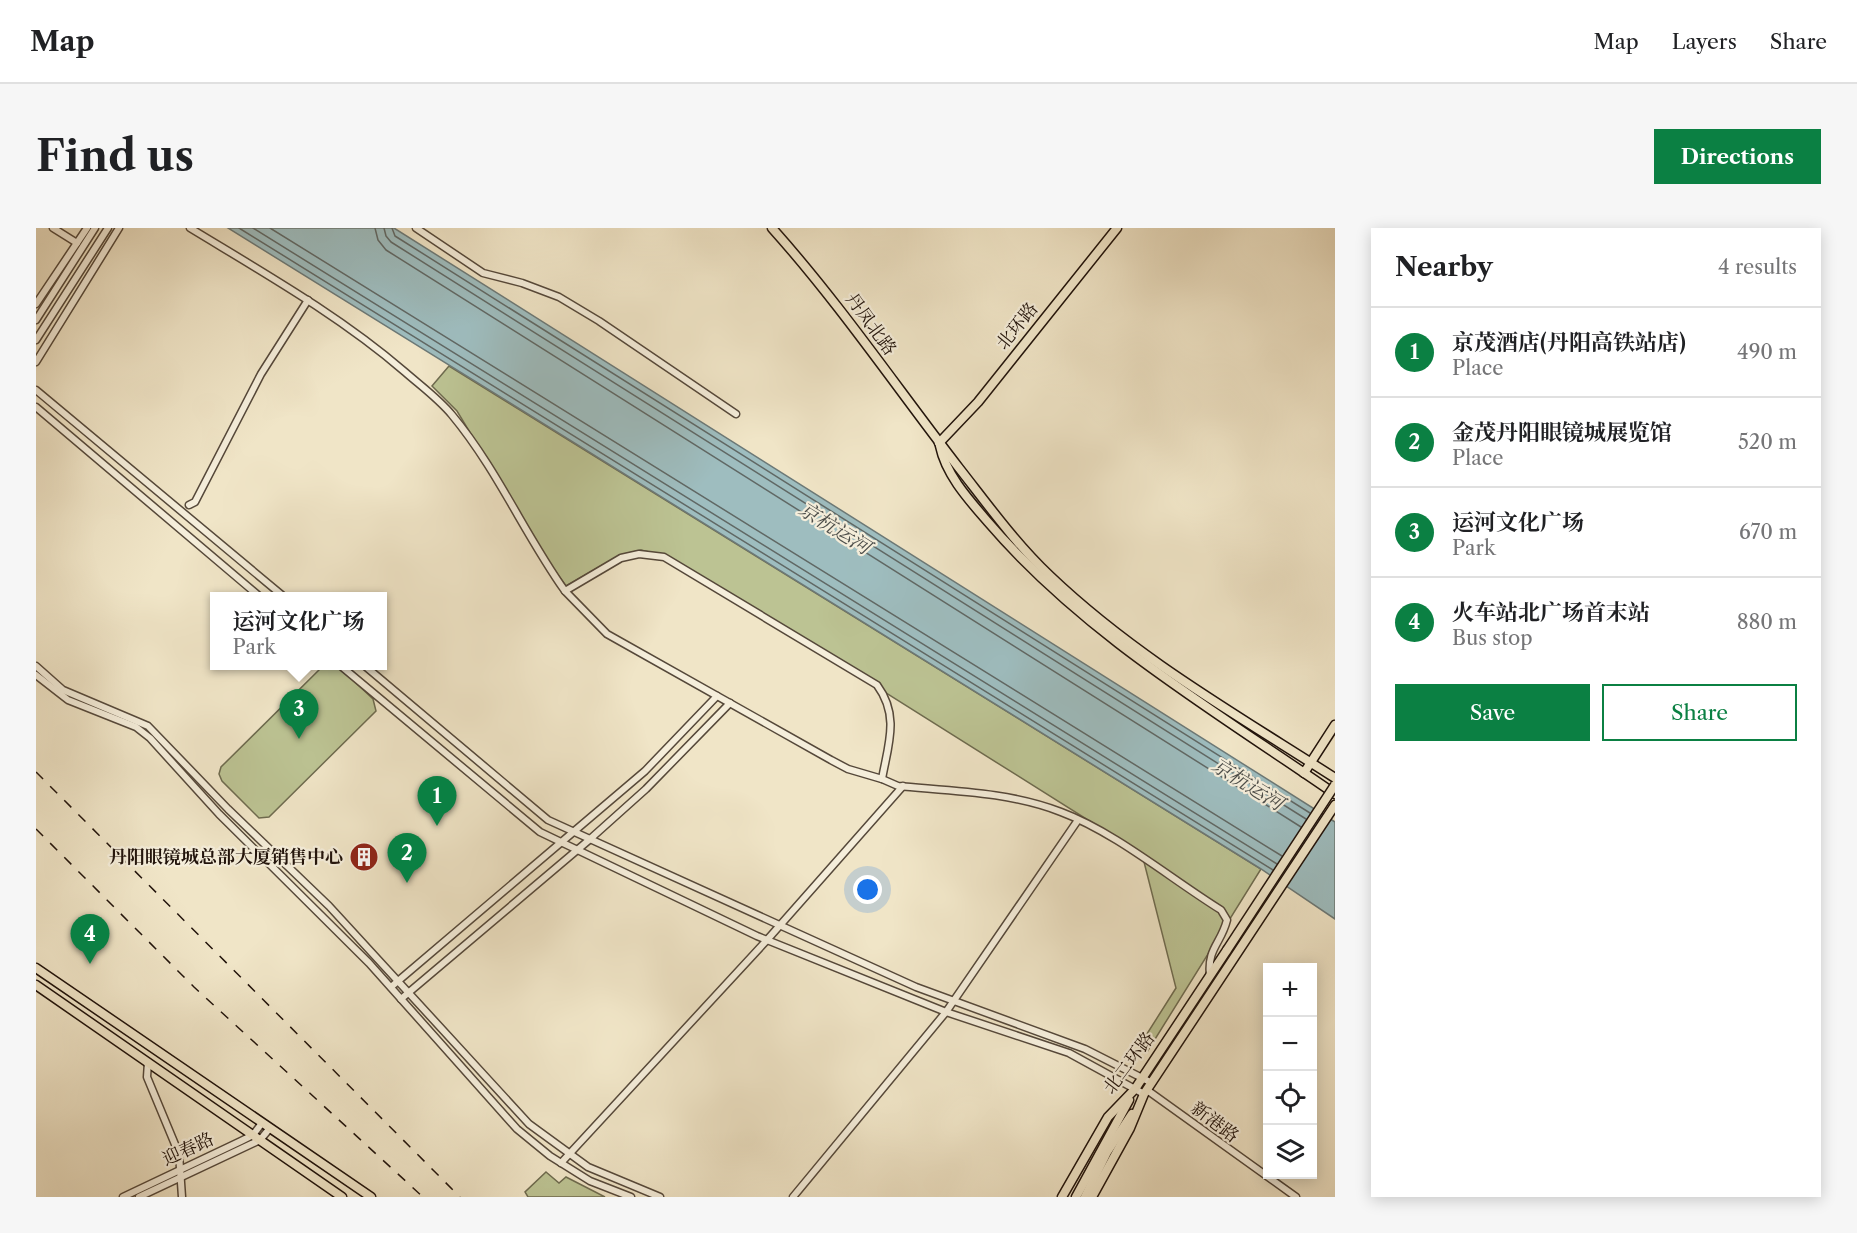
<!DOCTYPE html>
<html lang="en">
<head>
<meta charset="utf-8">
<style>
  :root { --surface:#fff; --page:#f6f6f6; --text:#202124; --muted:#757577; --line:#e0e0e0; --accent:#0b8043 }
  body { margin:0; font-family:"Libre Caslon Text","Noto Serif SC",serif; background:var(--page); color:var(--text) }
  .controls { position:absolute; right:18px; bottom:18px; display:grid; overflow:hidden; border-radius:0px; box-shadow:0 3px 15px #0003 }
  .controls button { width:54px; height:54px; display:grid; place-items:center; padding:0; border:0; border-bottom:2px solid var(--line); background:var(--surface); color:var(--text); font:30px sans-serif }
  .you { position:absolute; left:832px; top:662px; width:21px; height:21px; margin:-15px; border:4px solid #fff; border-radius:50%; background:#1a73e8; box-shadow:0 0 0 9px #1a73e833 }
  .badge { display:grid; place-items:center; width:39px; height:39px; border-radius:50%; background:var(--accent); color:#fff; font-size:20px; font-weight:700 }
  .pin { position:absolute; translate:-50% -50px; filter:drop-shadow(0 2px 3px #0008) }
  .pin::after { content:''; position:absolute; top:32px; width:21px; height:18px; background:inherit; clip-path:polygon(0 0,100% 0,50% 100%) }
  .popup { position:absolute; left:174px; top:364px; width:177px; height:78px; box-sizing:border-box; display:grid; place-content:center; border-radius:0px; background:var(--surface); filter:drop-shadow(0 2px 4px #0005); font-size:20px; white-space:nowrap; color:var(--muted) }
  .popup b { font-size:22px; color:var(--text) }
  .popup::after { content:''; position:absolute; left:50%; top:100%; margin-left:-12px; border:12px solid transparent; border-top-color:var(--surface) }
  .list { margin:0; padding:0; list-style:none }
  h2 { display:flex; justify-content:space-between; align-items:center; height:78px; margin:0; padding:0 24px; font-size:26px }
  h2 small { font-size:20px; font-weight:400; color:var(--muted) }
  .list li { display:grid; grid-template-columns:39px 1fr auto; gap:18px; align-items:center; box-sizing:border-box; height:90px; padding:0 24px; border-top:2px solid var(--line) }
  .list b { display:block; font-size:22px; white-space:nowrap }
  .list p { margin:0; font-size:20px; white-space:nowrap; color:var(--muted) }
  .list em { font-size:20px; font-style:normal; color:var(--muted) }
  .actions { display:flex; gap:12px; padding:18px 24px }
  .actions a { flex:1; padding:14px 0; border:2px solid var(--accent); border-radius:0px; text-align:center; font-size:21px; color:var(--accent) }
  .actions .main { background:var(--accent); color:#fff }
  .icon { flex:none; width:33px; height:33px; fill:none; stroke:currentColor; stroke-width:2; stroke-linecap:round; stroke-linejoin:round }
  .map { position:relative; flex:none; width:1299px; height:969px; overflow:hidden; border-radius:0px }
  header { display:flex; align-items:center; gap:36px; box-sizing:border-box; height:84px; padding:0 30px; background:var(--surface); border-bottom:2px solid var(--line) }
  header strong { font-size:28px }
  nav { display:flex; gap:33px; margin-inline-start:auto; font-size:21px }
  .intro { display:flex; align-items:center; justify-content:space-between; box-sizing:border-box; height:144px; padding:0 36px }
  h1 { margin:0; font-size:42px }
  .button { padding:15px 27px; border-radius:0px; background:var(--accent); color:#fff; font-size:21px; font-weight:700 }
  main { display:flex; gap:36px; padding:0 36px }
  aside { flex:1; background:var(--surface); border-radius:0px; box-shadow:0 3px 15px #0003 }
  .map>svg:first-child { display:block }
  .green { fill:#bcc393; stroke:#6e6b4f; stroke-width:1.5 }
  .water { fill:#9ebdbf; stroke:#6c7977; stroke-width:1.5 }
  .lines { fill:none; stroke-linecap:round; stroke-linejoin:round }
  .shore { stroke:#606865; stroke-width:1.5 }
  .minor-casing { stroke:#55483a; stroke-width:9 }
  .major-casing { stroke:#21130b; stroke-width:11 }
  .minor { stroke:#f5eedb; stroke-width:6 }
  .major { stroke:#f0e5c7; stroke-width:8 }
  .rail { stroke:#21130b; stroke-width:1.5; stroke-dasharray:10 10; stroke-linecap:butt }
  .major-bridge-casing { stroke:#21130b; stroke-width:11; stroke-linecap:butt }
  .major-bridge { stroke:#f0e5c7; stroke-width:8 }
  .labels { text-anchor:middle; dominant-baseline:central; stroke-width:4.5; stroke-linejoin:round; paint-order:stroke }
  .street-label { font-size:18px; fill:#21130b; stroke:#f5eedb }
  .poi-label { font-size:18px; font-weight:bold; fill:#21130b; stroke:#f5eedb; text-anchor:end }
  .water-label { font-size:20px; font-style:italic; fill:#4d4e4a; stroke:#f5eedb }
</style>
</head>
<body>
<header>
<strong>Map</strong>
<nav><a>Map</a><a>Layers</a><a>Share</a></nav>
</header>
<div class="intro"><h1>Find us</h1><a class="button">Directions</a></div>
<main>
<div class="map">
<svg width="1299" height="969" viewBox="0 0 1299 969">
  <rect width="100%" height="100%" fill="#f0e5c7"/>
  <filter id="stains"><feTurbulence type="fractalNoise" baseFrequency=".00333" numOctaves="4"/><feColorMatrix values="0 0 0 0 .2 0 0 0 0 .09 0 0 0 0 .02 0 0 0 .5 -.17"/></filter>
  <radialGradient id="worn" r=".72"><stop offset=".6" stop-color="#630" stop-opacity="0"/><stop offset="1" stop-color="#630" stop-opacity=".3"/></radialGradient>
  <g class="green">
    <polygon points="413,138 1225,641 1111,824 1102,820 1140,760 1106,626 634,329 605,322 584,327 530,358 512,333 421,183 396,158"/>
    <polygon points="287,438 303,439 337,471 340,483 233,589 223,590 186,553 183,546 185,539"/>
    <polygon points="510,944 523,955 530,949 569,969 492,969 489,964"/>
  </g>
  <polygon class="water" points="192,0 358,0 1299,594 1299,691 1225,641"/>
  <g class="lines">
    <g class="shore">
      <polyline points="203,0 1237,642"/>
      <polyline points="217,0 1241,636"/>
      <polyline points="234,0 1246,628"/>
      <polyline points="339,0 342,12 350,22 1265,599"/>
      <polyline points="348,0 350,8 355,14 1270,591"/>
      <polyline points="356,0 359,8 1274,585"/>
    </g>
    <g class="minor-casing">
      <g id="minor">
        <polyline points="17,0 41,15"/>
        <path d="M154 0C228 45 304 88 369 144 385 158 403 171 416 187 461 241 489 307 529 363L585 330 603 326 628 329 841 457C864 488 852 517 846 551L862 558C916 563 974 564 1025 584 1079 604 1135 651 1185 682L1191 692C1185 716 1171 720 1174 748"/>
        <polyline points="380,0 447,45 486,55 523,69 563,93 700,186"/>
        <polyline points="0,76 51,0"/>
        <polyline points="0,92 59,0"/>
        <polyline points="0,112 72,0"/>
        <polyline points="0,134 83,0"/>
        <polyline points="0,162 247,368"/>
        <polyline points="0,179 223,368"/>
        <polyline points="153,277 159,274 225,146 272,72"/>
        <polyline points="529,363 571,406 795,532 812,541 846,551"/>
        <polyline points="0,438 27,462 112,498 192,581 293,678 493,896 552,939 624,969"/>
        <polyline points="305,438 504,604 721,708 910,784 1033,825 1108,866"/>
        <polyline points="329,438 512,592 880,759 1049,821 1116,855"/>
        <polyline points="0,447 32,472 100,499 114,510 183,586 333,735 481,901 514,928 554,953 595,969"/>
        <polyline points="355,759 609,543 681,468"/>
        <polyline points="365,771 553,612 610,561 694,475"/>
        <polyline points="112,834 111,849 143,926 146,969"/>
        <polyline points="1111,862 1260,969"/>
        <polyline points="525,935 731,712 867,558"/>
        <polyline points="87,969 205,913 217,907 226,895"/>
        <polyline points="103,969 224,912 234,900"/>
        <polyline points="757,969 910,784 1042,592"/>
      </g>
    </g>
    <g class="major-casing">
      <g id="major">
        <path d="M736 0C804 76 861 160 923 240 952 277 980 316 1014 348 1099 429 1201 487 1299 550"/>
        <polyline points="903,215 942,174 1081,0"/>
        <path d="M904 218C910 247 933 272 952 294 1049 407 1178 482 1299 566"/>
        <polyline points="1268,545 1299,497"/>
        <polyline points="0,740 335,969"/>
        <polyline points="0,757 306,969"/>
        <polyline points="1026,969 1072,889 1099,861 1191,722"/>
        <polyline points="1040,969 1093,872"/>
        <polyline points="1049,969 1071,924 1096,886"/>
        <polyline points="1056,969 1094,900 1108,866 1299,577"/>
      </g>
    </g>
    <use href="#minor" class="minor"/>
    <use href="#major" class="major"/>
    <g class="rail">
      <polyline points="0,544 424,969"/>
      <polyline points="0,601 158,759 387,969"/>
    </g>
    <g class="major-bridge-casing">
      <polyline id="major-bridge" points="1191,722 1299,557"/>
    </g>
    <use href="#major-bridge" class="major-bridge"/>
  </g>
  <defs>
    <g id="building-disc" transform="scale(1.5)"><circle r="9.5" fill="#8f2418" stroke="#f5eedb"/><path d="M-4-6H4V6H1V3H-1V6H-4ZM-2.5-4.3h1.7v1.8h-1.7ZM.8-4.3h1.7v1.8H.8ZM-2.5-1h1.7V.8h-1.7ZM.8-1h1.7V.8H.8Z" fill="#fff"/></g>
  </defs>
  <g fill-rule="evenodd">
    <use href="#building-disc" x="328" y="629"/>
  </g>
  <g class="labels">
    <g class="street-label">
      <text transform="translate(835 96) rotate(54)">丹凤北路</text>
      <text transform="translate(981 98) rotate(-51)">北环路</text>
      <text transform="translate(1093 835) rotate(-53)">北二环路</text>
      <text transform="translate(1179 894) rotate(37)">新港路</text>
      <text transform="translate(152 921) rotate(-25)">迎春路</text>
    </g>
    <g class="poi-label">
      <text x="307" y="629">丹阳眼镜城总部大厦销售中心</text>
    </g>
    <g class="water-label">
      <text transform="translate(799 300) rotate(32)">京杭运河</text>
      <text transform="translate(1212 556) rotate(32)">京杭运河</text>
    </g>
  </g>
  <rect width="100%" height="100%" filter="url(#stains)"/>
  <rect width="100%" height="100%" fill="url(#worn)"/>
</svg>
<div class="controls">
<button>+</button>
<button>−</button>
<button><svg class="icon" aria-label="locate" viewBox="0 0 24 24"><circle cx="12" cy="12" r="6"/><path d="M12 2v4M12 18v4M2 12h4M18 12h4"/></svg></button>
<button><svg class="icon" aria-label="layers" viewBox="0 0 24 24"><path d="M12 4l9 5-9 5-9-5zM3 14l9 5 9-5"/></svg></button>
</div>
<div class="you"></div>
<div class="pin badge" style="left:401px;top:598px">1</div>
<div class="pin badge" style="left:371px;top:655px">2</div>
<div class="pin badge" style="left:263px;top:511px">3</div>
<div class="popup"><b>运河文化广场</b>Park</div>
<div class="pin badge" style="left:54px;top:736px">4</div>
</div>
<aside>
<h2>Nearby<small>4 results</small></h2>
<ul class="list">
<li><span class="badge">1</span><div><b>京茂酒店(丹阳高铁站店)</b><p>Place</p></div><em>490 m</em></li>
<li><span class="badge">2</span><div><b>金茂丹阳眼镜城展览馆</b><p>Place</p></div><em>520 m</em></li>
<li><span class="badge">3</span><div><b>运河文化广场</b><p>Park</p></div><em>670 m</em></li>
<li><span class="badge">4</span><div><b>火车站北广场首末站</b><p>Bus stop</p></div><em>880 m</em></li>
</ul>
<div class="actions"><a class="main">Save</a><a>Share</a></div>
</aside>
</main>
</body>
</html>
